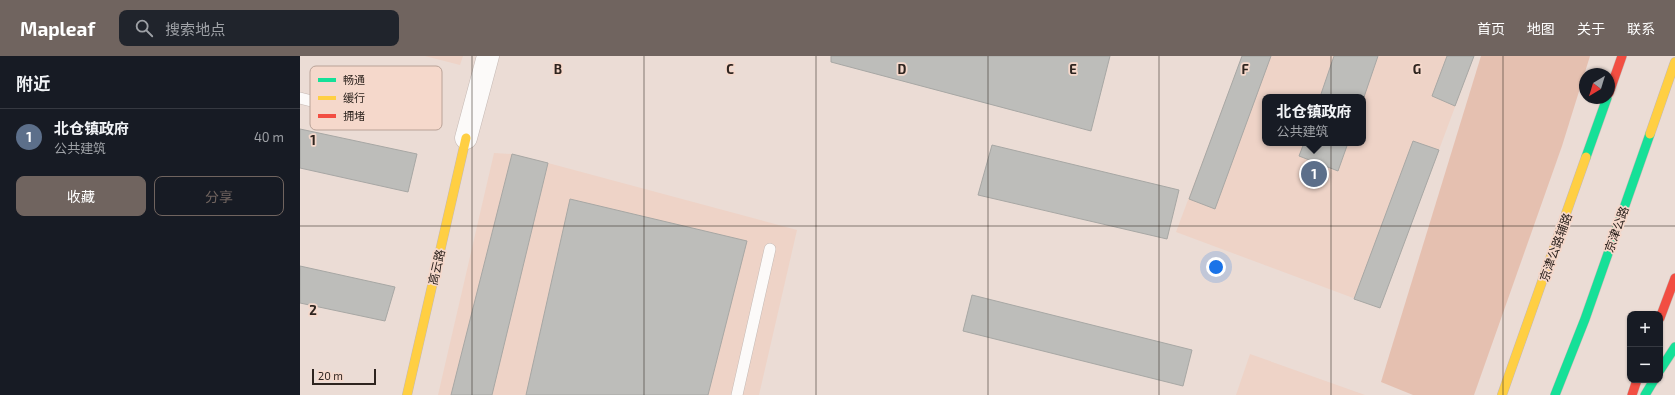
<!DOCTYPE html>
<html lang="zh">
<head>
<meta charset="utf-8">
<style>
  :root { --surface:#171b24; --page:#20242c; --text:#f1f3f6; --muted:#9ea1a6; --line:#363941; --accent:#70645f }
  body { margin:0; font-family:"Exo 2","Noto Sans SC",sans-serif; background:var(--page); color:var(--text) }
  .controls { position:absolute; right:12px; bottom:12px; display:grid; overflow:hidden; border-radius:8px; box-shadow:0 1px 3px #0004 }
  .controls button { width:36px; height:36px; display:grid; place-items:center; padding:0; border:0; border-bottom:1px solid var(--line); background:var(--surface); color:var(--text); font:20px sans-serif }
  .compass { position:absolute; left:1279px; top:12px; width:36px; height:36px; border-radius:50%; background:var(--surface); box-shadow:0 1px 3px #0004; rotate:218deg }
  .scale { position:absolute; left:12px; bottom:10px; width:64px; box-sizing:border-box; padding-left:4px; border:2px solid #2e241f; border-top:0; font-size:11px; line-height:14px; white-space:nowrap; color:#2e241f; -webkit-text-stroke:3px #f5d8cb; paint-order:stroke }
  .you { position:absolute; left:916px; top:211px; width:14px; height:14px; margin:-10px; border:3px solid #fff; border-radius:50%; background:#1a73e8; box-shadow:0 0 0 6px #1a73e833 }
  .badge { display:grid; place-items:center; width:26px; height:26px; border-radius:50%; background:var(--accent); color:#fff; font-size:13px; font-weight:700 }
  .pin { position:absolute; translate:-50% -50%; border:2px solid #fff; box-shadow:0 1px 4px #0006 }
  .popup { position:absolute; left:962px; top:38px; width:104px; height:52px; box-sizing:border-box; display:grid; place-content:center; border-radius:8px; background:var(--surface); filter:drop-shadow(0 1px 3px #0005); font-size:13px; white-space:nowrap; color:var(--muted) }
  .popup b { font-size:15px; color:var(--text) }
  .popup::after { content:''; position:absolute; left:50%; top:100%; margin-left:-8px; border:8px solid transparent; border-top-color:var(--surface) }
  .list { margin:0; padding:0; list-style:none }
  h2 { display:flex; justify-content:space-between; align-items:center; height:52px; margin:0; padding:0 16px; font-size:17px }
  h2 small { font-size:13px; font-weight:400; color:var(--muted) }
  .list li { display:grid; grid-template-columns:26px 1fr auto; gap:12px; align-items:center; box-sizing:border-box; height:56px; padding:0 16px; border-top:1px solid var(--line) }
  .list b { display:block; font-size:15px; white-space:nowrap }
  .list p { margin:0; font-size:13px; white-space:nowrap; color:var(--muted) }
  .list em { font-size:13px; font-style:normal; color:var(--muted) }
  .actions { display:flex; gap:8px; padding:12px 16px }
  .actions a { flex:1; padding:9px 0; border:1px solid var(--accent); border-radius:8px; text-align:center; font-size:14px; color:var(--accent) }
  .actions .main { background:var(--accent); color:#fff }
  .icon { flex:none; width:22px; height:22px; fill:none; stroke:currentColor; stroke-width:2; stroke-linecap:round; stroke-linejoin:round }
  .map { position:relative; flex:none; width:1375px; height:339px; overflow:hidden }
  header { display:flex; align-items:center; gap:24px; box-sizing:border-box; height:56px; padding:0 20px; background:var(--accent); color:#fff }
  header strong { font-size:19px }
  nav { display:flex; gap:22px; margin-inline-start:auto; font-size:14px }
  .search { width:280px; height:36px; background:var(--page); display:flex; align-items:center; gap:10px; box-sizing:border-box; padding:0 14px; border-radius:8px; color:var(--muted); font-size:15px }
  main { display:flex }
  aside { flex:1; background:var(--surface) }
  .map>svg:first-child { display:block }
  .built { fill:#eed3c7; fill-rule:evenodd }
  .green { fill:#e5c0b0 }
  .building { fill:#bdbdba; stroke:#a7a7a4 }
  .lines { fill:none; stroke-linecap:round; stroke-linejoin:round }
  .lane-casing { stroke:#c5b9b4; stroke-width:12 }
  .street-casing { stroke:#c5b9b4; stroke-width:23 }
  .fast-casing { stroke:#c5b9b4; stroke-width:10 }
  .slow-casing { stroke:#c5b9b4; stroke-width:10 }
  .jam-casing { stroke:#c5b9b4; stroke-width:10 }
  .lane { stroke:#fcfaf9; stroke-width:11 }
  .street { stroke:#fcfaf9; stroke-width:22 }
  .fast { stroke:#16e098; stroke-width:9 }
  .slow { stroke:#ffcf43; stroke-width:9 }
  .jam { stroke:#f24e42; stroke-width:9 }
  .grid { fill:none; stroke:#2e241f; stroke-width:1; stroke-opacity:0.55 }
  .labels { text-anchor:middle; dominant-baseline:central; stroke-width:3.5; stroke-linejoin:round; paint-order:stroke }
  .street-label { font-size:12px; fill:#2e241f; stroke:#f5d8cb }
  .key { fill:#f5d8cb; stroke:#b9a297; stroke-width:1 }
  .key-label { font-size:11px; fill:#2e241f }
  .grid-label { font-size:13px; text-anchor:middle; font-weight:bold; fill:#2e241f; stroke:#f5d8cb; stroke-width:3.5; stroke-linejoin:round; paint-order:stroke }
</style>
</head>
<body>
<header>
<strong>Mapleaf</strong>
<div class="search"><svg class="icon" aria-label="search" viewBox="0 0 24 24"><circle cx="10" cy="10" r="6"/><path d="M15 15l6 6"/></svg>搜索地点</div>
<nav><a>首页</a><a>地图</a><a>关于</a><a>联系</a></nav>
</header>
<main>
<aside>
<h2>附近<small></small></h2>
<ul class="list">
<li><span class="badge" style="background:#5c6f8a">1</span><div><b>北仓镇政府</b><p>公共建筑</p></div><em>40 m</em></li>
</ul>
<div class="actions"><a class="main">收藏</a><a>分享</a></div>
</aside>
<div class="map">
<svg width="1375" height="339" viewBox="0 0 1375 339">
  <rect width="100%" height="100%" fill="#ebdcd5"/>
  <g class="built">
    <polygon points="125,0 163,0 160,9"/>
    <path d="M942 0H1174L1080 252 876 176ZM965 41H1063V87H965Z"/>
    <polygon points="194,97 212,98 248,107 497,174 459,339 138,339"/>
    <polygon points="950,298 1065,339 936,339"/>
  </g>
  <polygon class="green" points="1181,0 1290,0 1262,90 1174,339 1113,339 1081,326"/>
  <g class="building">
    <polygon points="531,0 810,0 791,75 531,6"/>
    <polygon points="942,0 971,0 915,153 889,143"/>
    <polygon points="1034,0 1078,0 1064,41 1020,41"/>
    <polygon points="1147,0 1174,0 1155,50 1132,40"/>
    <polygon points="0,73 117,98 108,136 0,112"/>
    <polygon points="1113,85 1139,94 1080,252 1054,243"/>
    <polygon points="1004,87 1048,87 1038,115 999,100"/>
    <polygon points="692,89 879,134 867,183 678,139"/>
    <polygon points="212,98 248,107 192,339 151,339"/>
    <polygon points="270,143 447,185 408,339 226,339"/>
    <polygon points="0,210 95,231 85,265 0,247"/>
    <polygon points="672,239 892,294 883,330 663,275"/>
  </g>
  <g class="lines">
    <g class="lane-casing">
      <g id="lane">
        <polyline points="0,42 82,63"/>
        <polyline points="437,339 470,193"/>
      </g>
    </g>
    <g class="street-casing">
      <polyline id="street" points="166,82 188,0"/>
    </g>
    <g class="fast-casing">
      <g id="fast">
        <polyline points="1286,101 1307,42"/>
        <polyline points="1360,314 1375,291"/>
        <polyline points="1255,339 1285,263 1350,78"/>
        <polyline points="1345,339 1354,324"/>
      </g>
    </g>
    <g class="slow-casing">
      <g id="slow">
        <polyline points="1350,78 1375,6"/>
        <polyline points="107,339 166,82"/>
        <polyline points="1202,339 1286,101"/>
      </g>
    </g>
    <g class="jam-casing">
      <g id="jam">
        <polyline points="1309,37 1322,0"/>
        <polyline points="1360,262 1375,222"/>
        <polyline points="1332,339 1337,324"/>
      </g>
    </g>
    <use href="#lane" class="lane"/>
    <use href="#street" class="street"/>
    <use href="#fast" class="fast"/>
    <use href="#slow" class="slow"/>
    <use href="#jam" class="jam"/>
  </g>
  <path class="grid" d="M172 0V339M344 0V339M516 0V339M688 0V339M859 0V339M1031 0V339M1203 0V339M0 170H1375"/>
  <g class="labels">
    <g class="street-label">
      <text transform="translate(1316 173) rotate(-70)">京津公路</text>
      <text transform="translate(1255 191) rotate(-70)">京津公路辅路</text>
      <text transform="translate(136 211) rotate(-77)">高云路</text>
    </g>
  </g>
  <rect x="10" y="10" width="132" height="64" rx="6" class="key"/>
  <rect x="18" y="22" width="18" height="4" fill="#16e098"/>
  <rect x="18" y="40" width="18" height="4" fill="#ffcf43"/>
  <rect x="18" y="58" width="18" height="4" fill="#f24e42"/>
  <g class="key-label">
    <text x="43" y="28">畅通</text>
    <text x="43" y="46">缓行</text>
    <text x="43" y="64">拥堵</text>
  </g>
  <g class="grid-label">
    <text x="258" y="18">B</text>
    <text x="430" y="18">C</text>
    <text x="602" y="18">D</text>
    <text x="773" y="18">E</text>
    <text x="945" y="18">F</text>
    <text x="1117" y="18">G</text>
    <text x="13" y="89">1</text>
    <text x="13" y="259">2</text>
  </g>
</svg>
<div class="controls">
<button>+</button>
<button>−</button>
</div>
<svg class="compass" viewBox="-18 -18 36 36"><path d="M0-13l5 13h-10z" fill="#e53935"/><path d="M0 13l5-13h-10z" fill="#9ea1a6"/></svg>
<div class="scale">20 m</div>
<div class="you"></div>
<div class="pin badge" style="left:1014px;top:118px;background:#5c6f8a">1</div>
<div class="popup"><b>北仓镇政府</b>公共建筑</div>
</div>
</main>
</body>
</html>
